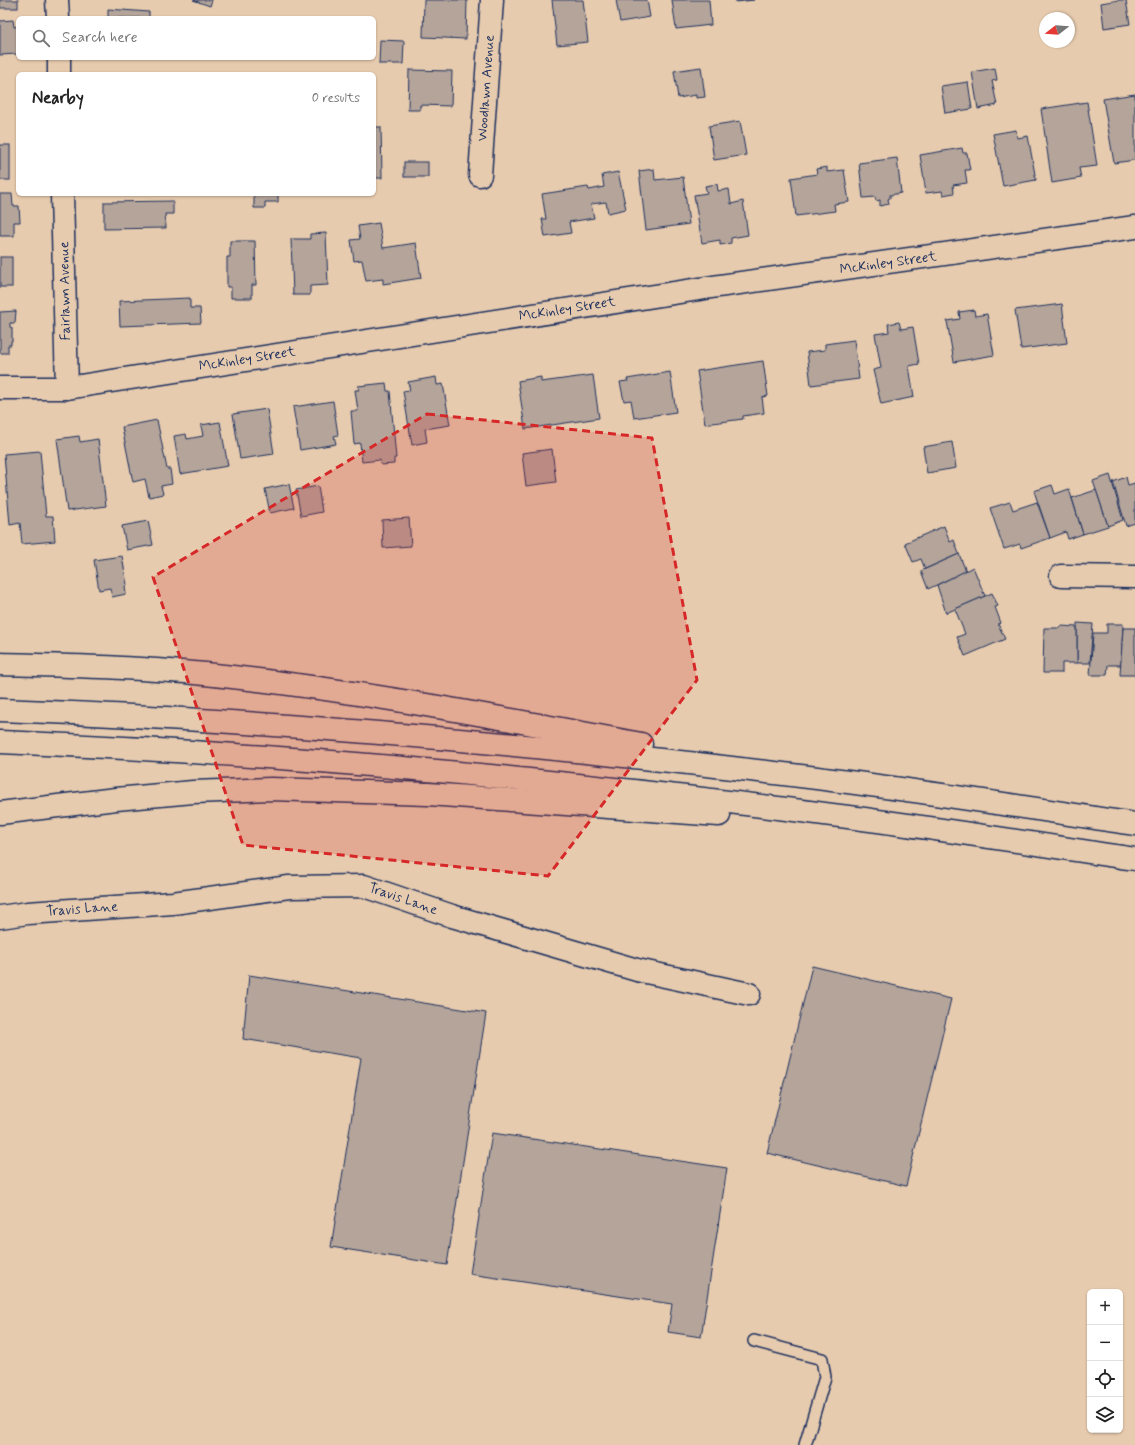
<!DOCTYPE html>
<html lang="en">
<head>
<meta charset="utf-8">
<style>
  :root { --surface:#fff; --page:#f2f2f2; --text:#222; --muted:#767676; --line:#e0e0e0 }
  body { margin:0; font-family:Mynerve,sans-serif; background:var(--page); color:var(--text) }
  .controls { position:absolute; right:12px; bottom:12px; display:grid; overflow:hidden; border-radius:6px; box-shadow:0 1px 3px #0004 }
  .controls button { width:36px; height:36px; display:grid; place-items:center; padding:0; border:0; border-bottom:1px solid var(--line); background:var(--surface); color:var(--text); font:20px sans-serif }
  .compass { position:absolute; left:1039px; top:12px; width:36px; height:36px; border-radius:50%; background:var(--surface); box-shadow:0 1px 3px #0004; rotate:253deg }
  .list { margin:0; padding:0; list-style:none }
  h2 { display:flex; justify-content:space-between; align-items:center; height:52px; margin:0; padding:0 16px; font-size:17px }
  h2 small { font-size:13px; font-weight:400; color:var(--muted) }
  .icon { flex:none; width:22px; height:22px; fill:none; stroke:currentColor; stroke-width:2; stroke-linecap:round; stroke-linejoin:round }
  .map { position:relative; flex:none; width:1135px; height:1445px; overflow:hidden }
  .search { position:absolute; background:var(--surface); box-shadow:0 1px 3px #0004; left:16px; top:16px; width:360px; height:44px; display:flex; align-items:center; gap:10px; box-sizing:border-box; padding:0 14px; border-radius:6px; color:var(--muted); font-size:15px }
  .panel { position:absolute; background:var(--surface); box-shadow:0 1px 3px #0004; left:16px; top:72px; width:360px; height:124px; border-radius:6px }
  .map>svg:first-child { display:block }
  .building { fill:#b4a49a; stroke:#1b2f5e }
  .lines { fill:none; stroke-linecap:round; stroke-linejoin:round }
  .lane-casing { stroke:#1b2f5e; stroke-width:14 }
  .street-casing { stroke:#1b2f5e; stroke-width:25 }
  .highway-casing { stroke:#1b2f5e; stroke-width:25 }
  .lane { stroke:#e7cbae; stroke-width:11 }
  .street { stroke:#e7cbae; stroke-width:22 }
  .highway { stroke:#e7cbae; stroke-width:22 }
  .marked { fill:#d62828; fill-opacity:0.2; stroke:#d62828; stroke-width:3; stroke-dasharray:8 5; stroke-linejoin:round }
  .labels { text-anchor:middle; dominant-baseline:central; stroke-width:3.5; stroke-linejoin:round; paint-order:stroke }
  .street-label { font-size:14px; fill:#1b2f5e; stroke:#e7cbae }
</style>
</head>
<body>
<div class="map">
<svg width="1135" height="1445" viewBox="0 0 1135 1445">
  <rect width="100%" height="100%" fill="#e7cbae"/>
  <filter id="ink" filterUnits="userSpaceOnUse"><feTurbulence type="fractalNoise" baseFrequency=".025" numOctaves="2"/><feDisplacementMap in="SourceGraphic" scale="8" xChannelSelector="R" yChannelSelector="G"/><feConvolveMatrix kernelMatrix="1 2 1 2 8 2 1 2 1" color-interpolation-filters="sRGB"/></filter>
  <g filter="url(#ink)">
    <g class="building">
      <rect x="0" y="0" width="18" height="8"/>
      <polygon points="193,0 212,0 210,6"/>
      <polygon points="424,0 467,0 466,39 423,37"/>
      <polygon points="552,0 583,0 588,42 557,45"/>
      <polygon points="616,0 647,0 650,17 620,22"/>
      <polygon points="672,0 709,0 711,25 676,29"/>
      <polygon points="736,0 754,0 736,2"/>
      <polygon points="1119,0 1126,0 1130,24 1104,28 1101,3"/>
      <polygon points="108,9 149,12 149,18 108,18"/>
      <polygon points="13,20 14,27 18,26 18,54 0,55 0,21"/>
      <polygon points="380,40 404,41 403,64 379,64"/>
      <polygon points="701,67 705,97 696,98 696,95 678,98 674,71"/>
      <polygon points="995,68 997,80 992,81 997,105 978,109 972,72"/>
      <polygon points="409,70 452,71 451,106 420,105 420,110 408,110"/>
      <polygon points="968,82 972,109 945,113 941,86"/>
      <polygon points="1135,94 1135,160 1114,163 1103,99"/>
      <polygon points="1087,102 1097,166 1079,168 1081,178 1052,183 1041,109"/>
      <polygon points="740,121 746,155 714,160 709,126"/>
      <polygon points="374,127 381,127 382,178 374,178"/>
      <polygon points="1016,130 1017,138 1028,136 1036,180 1003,186 993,134"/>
      <rect x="0" y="145" width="10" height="35"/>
      <polygon points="962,148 963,153 967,153 970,170 965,170 967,183 953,185 954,193 943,195 942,191 926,193 920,155"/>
      <polygon points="897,158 901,193 890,195 890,198 888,199 889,204 880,206 880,200 876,201 875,197 863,198 859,163"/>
      <rect x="404" y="162" width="24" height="15"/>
      <polygon points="827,167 827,172 844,170 849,202 834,204 835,211 796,216 791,178 817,174 816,169"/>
      <polygon points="654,169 655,180 683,177 689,224 646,230 639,171"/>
      <polygon points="618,172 626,209 608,213 606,202 591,204 594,218 569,222 571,233 545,237 542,219 546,219 542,194 588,187 589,190 604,187 602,175"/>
      <polygon points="717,184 718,191 729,189 731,204 743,201 748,235 731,238 731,243 720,245 720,240 702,243 694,195 707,193 705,186"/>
      <polygon points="0,194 12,194 13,206 19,206 20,222 14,222 14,236 0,236"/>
      <polygon points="254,194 278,194 278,202 265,202 265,208 254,208"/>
      <polygon points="173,201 173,214 165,214 166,228 104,229 104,202"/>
      <polygon points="379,223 383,248 416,243 421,278 383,284 383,279 366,281 362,260 354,261 351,240 360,239 358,226"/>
      <polygon points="326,233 328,285 310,286 310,295 293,295 291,239 310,239 310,234"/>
      <polygon points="230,241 255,241 256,285 252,285 252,298 231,298 231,287 227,287 227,257 230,257"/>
      <rect x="0" y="257" width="12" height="30"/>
      <polygon points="190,298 190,308 200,308 201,323 120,326 119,301"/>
      <polygon points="1062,304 1067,343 1021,349 1015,310"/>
      <polygon points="974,310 975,316 987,314 994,355 954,362 947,321 960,319 959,312"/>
      <polygon points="16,311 15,323 10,323 10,327 12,328 12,341 11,341 11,345 8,345 8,353 0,353 0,312"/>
      <polygon points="899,322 901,329 913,327 919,364 909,366 914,397 881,404 873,370 881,368 875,334 889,332 888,324"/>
      <polygon points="854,340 859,379 811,385 807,352 825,350 825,344"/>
      <polygon points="763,361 768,396 762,397 764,413 743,416 743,419 705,424 697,371"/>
      <polygon points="670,372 676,412 634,418 631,400 624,401 620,382 628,381 627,379"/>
      <polygon points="593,375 599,418 525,429 518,381 541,377 541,382"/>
      <polygon points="436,377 437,385 443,384 450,425 425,429 427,442 412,445 403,391 410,390 408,382"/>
      <polygon points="386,383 387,391 390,391 396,458 394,458 394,464 381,465 380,460 362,462 360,443 354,444 351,411 358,411 355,390 359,390 358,386"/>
      <polygon points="333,401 338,435 334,436 336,444 300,450 293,407"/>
      <polygon points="267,409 274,454 240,459 233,414"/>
      <polygon points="157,420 167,469 170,469 172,484 161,486 163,494 149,497 145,479 133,482 122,427"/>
      <polygon points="220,422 228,466 180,474 174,436 186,434 187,439 203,436 201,425"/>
      <polygon points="79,436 80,442 98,439 106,506 67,511 57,439"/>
      <polygon points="952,442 956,468 927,473 923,447"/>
      <polygon points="552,449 556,482 526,486 522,453"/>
      <polygon points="40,451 46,516 53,516 55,541 22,544 20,523 10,525 4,454"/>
      <polygon points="1110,475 1123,520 1108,526 1093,481"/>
      <polygon points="1126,477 1128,485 1135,483 1135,523 1126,526 1113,482"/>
      <polygon points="289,484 294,508 270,513 265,489"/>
      <polygon points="1052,485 1055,494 1069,489 1083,534 1068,539 1066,532 1050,538 1034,491"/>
      <polygon points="318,486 322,512 301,516 296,490"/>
      <polygon points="1096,490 1108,526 1083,534 1072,498"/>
      <polygon points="1010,502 1013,510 1037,502 1050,538 1021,548 1020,544 1004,549 990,508"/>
      <polygon points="409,518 411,546 383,548 382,520"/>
      <polygon points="148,521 153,545 127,550 122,526"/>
      <polygon points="944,526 950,542 954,540 959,554 925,569 921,559 913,562 905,543"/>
      <polygon points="959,554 966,571 928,589 921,571"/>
      <polygon points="122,556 127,585 125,586 126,594 112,597 110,588 99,590 94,560"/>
      <polygon points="973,567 985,596 946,613 937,585"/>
      <polygon points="992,593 998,606 995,607 1001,623 998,624 1005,639 965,656 957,637 965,634 955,609"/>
      <polygon points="1077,623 1093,624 1090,663 1077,663"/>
      <polygon points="1107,624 1123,624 1121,665 1108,665 1107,675 1090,675 1093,633 1107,633"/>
      <polygon points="1061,626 1077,627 1077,663 1062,663 1062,673 1043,673 1044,628 1060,628"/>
      <polygon points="1123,628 1135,628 1135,675 1120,675"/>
      <polygon points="812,966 951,999 906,1186 767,1153"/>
      <polygon points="249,975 486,1013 447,1265 331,1247 361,1058 243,1039"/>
      <polygon points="492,1133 727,1168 701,1337 668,1332 672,1304 470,1274"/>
    </g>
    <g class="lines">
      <g class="lane-casing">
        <polyline id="lane" points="754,1341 822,1359 825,1377 805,1445"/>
      </g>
      <g class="street-casing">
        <g id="street">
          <polyline points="57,0 58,18"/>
          <polyline points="59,58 59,74"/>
          <polyline points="480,175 492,0"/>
          <polyline points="62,194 67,388"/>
          <polyline points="0,388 67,388 712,287 1135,227"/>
          <polyline points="1061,576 1135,577"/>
          <polyline points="0,917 28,913 173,903 289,887 364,886 452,916 637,970 749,994"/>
        </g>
      </g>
      <g class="highway-casing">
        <g id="highway">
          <path d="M0 664C68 666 137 667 205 674 351 689 497 717 641 744"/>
          <path d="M0 710C273 720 546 745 817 778 923 791 1029 808 1135 824"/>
          <path d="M0 742C273 753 546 778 817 813 923 826 1029 843 1135 859"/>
          <polyline points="0,813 116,799 193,792 271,789 428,794 719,815"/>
        </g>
      </g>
      <use href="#lane" class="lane"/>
      <use href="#street" class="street"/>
      <use href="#highway" class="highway"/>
    </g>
  </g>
  <path class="marked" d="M427 414 652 438 697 680 548 876 243 845 153 577Z"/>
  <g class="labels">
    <g class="street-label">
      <text transform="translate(486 88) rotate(-86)">Woodlawn Avenue</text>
      <text transform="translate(888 263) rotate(-8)">McKinley Street</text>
      <text transform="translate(65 291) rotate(-91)">Fairlawn Avenue</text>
      <text transform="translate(567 309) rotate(-9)">McKinley Street</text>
      <text transform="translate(247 359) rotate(-9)">McKinley Street</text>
      <text transform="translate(403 899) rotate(19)">Travis Lane</text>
      <text transform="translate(82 909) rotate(-4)">Travis Lane</text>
    </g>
  </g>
</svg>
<div class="controls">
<button>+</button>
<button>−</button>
<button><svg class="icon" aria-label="locate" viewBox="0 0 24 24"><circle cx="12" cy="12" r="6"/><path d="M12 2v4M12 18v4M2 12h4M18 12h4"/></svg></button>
<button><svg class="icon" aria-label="layers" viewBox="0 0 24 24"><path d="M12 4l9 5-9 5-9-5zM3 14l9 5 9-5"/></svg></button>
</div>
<svg class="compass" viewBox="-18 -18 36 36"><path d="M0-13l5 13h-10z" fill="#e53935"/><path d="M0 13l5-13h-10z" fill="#767676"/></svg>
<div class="search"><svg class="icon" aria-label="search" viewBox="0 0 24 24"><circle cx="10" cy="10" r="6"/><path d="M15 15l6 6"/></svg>Search here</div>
<section class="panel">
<h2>Nearby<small>0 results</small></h2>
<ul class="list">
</ul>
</section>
</div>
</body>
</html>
